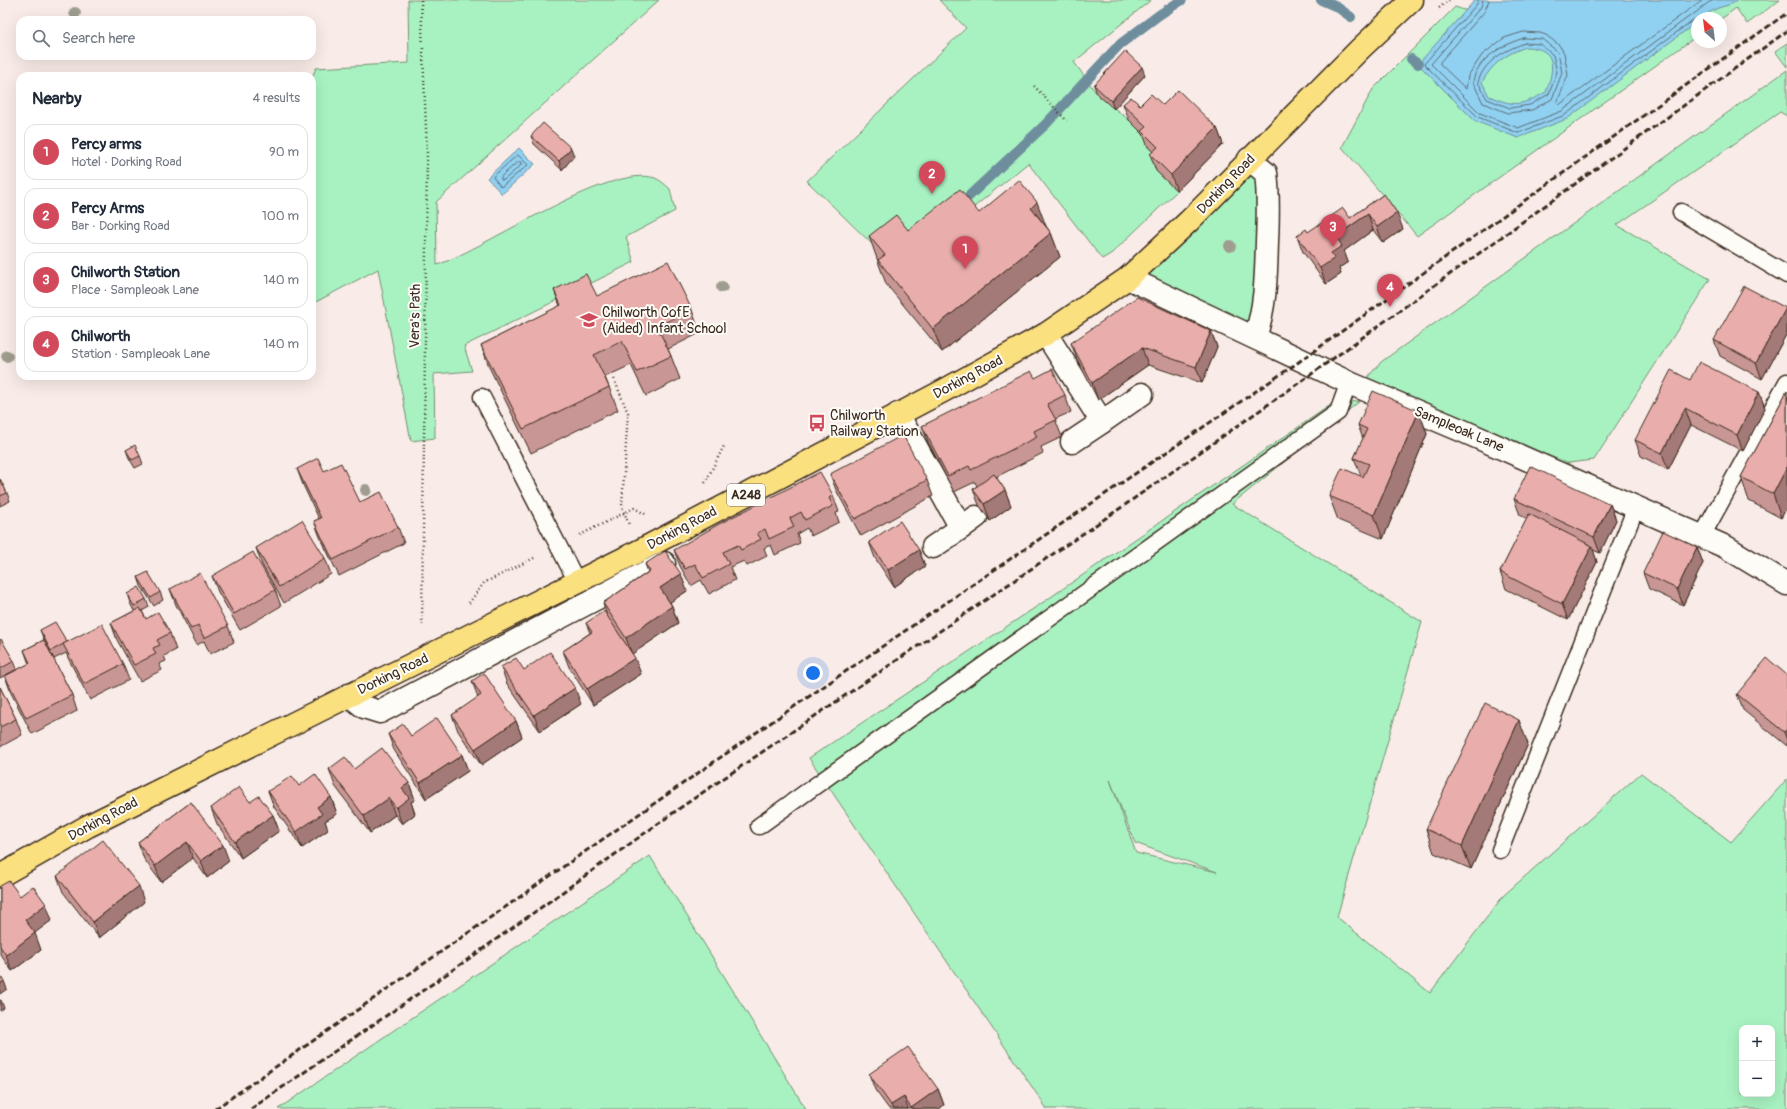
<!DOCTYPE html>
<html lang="en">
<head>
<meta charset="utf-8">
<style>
  :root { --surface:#fff; --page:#f6f6f7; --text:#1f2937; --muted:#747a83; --line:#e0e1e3; --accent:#d1495b }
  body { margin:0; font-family:Pangolin,sans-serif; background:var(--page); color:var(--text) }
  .controls { position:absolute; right:12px; bottom:12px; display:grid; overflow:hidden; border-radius:8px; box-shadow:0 4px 16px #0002 }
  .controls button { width:36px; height:36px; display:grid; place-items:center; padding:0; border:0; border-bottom:1px solid var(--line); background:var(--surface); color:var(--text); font:20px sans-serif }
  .compass { position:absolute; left:1691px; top:12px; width:36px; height:36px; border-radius:50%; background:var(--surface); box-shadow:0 4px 16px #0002; rotate:332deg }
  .you { position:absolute; left:813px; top:673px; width:14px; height:14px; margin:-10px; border:3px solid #fff; border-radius:50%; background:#1a73e8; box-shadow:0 0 0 6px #1a73e833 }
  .badge { display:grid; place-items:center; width:26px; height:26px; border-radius:50%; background:var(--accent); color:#fff; font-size:13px; font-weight:700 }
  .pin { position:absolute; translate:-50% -33px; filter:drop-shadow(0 1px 2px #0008) }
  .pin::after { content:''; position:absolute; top:21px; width:14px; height:12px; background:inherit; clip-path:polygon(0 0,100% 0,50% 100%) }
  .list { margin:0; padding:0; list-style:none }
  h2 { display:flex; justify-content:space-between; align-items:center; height:52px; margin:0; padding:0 16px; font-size:17px }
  h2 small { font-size:13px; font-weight:400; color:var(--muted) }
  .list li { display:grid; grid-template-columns:26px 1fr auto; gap:12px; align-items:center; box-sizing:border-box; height:56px; margin:0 8px 8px; padding:0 8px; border:1px solid var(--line); border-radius:12px }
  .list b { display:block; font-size:15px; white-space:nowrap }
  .list p { margin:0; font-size:13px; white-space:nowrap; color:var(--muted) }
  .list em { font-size:13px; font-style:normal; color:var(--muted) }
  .icon { flex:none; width:22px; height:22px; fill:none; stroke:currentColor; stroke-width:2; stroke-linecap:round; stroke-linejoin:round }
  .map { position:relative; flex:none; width:1787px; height:1109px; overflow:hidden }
  .search { position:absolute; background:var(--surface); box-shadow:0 4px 16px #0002; left:16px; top:16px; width:300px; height:44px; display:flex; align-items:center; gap:10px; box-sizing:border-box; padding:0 14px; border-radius:12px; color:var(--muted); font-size:15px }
  .panel { position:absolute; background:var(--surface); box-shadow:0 4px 16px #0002; left:16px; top:72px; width:300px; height:308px; border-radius:12px }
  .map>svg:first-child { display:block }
  .green { fill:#a8f2c1; stroke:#728e70; fill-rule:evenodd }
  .water { fill:#90d0f1; stroke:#6e8e9d; fill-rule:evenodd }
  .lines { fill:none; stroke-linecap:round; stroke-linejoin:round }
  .shore { stroke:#5d6c72; stroke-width:1 }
  .stream { stroke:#6e8e9d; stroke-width:10 }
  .service-casing { stroke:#3b2a1e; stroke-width:19 }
  .minor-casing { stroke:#3b2a1e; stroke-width:25 }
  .primary-casing { stroke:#3b2a1e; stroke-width:25 }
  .path { stroke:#3b2a1e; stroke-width:2.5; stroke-dasharray:1 3; stroke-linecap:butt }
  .service { stroke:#fdfcf7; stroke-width:16 }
  .minor { stroke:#fdfcf7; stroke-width:22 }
  .primary { stroke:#fbe080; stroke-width:22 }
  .rail { stroke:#3b2a1e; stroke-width:3; stroke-dasharray:6 3; stroke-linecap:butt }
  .tree { fill:#9f9d8f }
  .wall { fill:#c89694; stroke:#3b2a1e }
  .shaded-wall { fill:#a37a78; stroke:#3b2a1e }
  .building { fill:#e9aeac; stroke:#3b2a1e }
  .labels { text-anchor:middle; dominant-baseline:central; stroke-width:4; stroke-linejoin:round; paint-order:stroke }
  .shield { fill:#fdfcf7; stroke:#75695f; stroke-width:1 }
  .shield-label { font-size:13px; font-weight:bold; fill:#3b2a1e }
  .street-label { font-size:14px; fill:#3b2a1e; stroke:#fdfcf7 }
  .poi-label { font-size:14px; fill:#3b2a1e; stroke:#fdfcf7; text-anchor:start }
</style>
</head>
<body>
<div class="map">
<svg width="1787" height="1109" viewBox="0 0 1787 1109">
  <rect width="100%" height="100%" fill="#f9ece8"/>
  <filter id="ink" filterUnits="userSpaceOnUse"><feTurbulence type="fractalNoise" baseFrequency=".025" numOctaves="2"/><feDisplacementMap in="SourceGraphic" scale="8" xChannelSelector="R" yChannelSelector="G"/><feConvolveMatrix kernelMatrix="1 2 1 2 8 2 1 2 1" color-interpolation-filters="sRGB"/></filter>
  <g filter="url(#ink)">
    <g class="green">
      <path d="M408 0H659L436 202 437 265C486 248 609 163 655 178 660 180 666 185 670 189L675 211 626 237 634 262 464 346 472 371 434 374 435 438 411 441 378 269 312 304V77L316 68 409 63Z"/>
      <polygon points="939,0 1151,0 1074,62 1097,94 1129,120 1152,143 1164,163 1156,171 1177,191 1112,253 1102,259 1028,163 968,212 874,246 807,181 966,28"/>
      <polygon points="1638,0 1780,0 1747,24 1736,8 1721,19 1697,18 1697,36 1417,236 1342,147 1373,89 1455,7 1464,10"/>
      <polygon points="1787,43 1787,67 1775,51"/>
      <polygon points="1787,70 1787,116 1780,112 1617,225 1710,279 1594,460 1543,466 1359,387 1381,362"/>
      <polygon points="1249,159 1266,173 1255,337 1128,278"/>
      <path d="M1360 401 1232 504 1422 622 1337 917 1430 993 1503 896 1641 773 1731 842 1787 779V1109H1047L809 758 1045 601 1332 404ZM1110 780 1135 843 1217 872 1136 853ZM1742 1028H1772V1094H1742Z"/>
      <polygon points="650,856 806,1109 278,1109"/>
    </g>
    <g class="water">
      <path d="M1475 0H1738C1729 7 1723 5 1714 10 1707 13 1705 18 1697 18V22L1567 119 1518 138 1475 121 1418 64ZM1526 47C1558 48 1554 69 1546 92 1521 106 1515 107 1489 96L1482 82C1493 63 1506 54 1526 47Z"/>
      <polygon points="519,148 535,164 502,194 487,178"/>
    </g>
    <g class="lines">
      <g class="shore">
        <polyline points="1478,0 1477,4 1424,64 1478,117 1518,133 1565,115 1693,20 1697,20"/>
        <path d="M1483 0 1481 7 1431 64 1480 113 1518 128 1562 111 1690 16C1699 12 1705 2 1715 0"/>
        <polyline points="1489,0 1485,11 1440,62 1440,64 1466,89 1468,76 1482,55 1504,38 1523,32 1540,33 1546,35 1559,45 1564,53 1568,75 1557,103 1559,105 1702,0"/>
        <path d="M1524 38 1542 39 1558 52 1562 73 1552 99 1532 110 1508 113 1483 103 1473 82C1476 59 1504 44 1524 38Z"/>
        <path d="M1525 43 1540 44 1553 55 1557 72 1549 94 1530 105 1510 108 1487 99 1478 82C1484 61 1505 50 1525 43Z"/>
        <polygon points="518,155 528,165 501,187 493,177"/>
        <polygon points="518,162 521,162 521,165 504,180 501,180 501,177"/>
      </g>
      <g class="stream">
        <polyline points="1321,0 1337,7 1351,17"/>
        <polyline points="1411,59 1418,64"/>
        <polyline points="968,197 1046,124 1119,45 1159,15 1182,0"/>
      </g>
      <g class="service-casing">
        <g id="service">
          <polyline points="1681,212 1787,275"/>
          <polyline points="482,397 577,582"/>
          <polyline points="1702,536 1787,382"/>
          <polyline points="759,826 1338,412 1349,382"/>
          <polyline points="1500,850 1636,507"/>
        </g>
      </g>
      <g class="minor-casing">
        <g id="minor">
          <path d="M1249 159 1266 173C1269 196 1268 219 1267 242 1266 274 1266 306 1255 337"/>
          <polyline points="1128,278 1354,385 1463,431 1726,547 1787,584"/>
          <polyline points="1046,334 1102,422 1072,442"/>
          <polyline points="898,414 961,528 933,547"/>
          <polyline points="1102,422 1142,394"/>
          <polyline points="961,528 976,517"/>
          <polyline points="349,695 364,707 380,712 664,563"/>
        </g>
      </g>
      <g class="primary-casing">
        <polyline id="primary" points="0,876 88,826 641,550 943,391 1046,334 1128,278 1189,221 1361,48 1412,0"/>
      </g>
      <g class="path">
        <polyline points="421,0 427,154 422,627"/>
        <polyline points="1439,8 1449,0"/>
        <polyline points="1034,86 1067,121"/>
        <polyline points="614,379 628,413 622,506 629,525"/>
        <polyline points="705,483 725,444"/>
        <polyline points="580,535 634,508 647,515"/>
        <polyline points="469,603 484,583 536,557"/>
      </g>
      <use href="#service" class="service"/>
      <use href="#minor" class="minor"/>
      <use href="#primary" class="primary"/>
      <g class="rail">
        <polyline points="215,1109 757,732 1303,359 1787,13"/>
        <polyline points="251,1109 480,951 680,808 1122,507 1320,368 1787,31"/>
      </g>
    </g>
    <g class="tree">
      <circle cx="75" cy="13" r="6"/>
      <circle cx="1230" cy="246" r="6"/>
      <circle cx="722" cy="287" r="6"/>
      <circle cx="7" cy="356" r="6"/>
      <circle cx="366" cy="490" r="6"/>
    </g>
    <g class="wall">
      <polygon points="1145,75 1114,109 1097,94 1094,85"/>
      <polygon points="1123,104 1140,105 1163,105 1217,128 1223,144 1177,191 1156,171 1150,154 1153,152 1148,147 1143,134 1129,120"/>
      <polygon points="531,136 574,156 562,170 534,144"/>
      <polygon points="1384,194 1403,229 1383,243 1373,230 1344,251 1348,262 1339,268 1341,274 1326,284 1303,252 1297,236 1350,218"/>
      <polygon points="979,213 1046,226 1051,233 1060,257 942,352 886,284 869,236 908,230"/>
      <polygon points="554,290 692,310 700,333 668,349 671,356 680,379 646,396 631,365 605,377 609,387 618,410 531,453 490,369 481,345 560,306"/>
      <polygon points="1786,308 1787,312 1787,333 1762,379 1720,356 1714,340"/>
      <polygon points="1211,331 1217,347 1202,383 1148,365 1098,400 1077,359 1071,343"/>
      <polygon points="1035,378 1065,395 1071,412 1055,419 1062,437 1041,447 1043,453 996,477 1005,490 1011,506 990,521 979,505 973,489 977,486 975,482 954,492 928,442 922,426"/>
      <polygon points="1690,380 1759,392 1765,408 1743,451 1691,425 1668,470 1641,456 1635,440"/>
      <polygon points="1787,391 1787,507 1781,518 1749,501 1741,477"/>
      <polygon points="1419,411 1427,434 1383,539 1338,520 1329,496 1361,476 1354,458 1363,439 1358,425"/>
      <polygon points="126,450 140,456 143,464 135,468 129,458"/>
      <polygon points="297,469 324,471 360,502 398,527 404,543 339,576 320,537 314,521 319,519 303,485"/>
      <polygon points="830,474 927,480 933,496 861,536 836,490"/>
      <polygon points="0,479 7,493 10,501 0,506"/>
      <polygon points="833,495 839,512 836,513 839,522 811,536 807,528 797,534 800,543 775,555 771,545 764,548 767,556 747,566 744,561 730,567 735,580 709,594 701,580 691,586 680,566 674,550"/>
      <polygon points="1514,499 1610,504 1616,520 1600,553 1593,550 1597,562 1568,620 1506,589 1500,572 1527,519 1520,515"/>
      <polygon points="869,542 919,550 925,566 894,587 875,558"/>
      <polygon points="1697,547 1703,563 1683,605 1649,589 1643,573"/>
      <polygon points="256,548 325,558 331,574 284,603 262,565"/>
      <polygon points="645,564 687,591 670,602 672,606 678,623 632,654 641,674 593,705 569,667 563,651 590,633 586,623 607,616 603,603 648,572"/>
      <polygon points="212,576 275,590 281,606 240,630 218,592"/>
      <polygon points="138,577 160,592 163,600 154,606 141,586"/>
      <polygon points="170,589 228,626 234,642 210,654 204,641 197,645 176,605"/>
      <polygon points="127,594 146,599 149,607 142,611 146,619 170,633 176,650 164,656 166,661 159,664 162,670 140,681 117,640 111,623 134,611 130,603"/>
      <polygon points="40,630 67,642 123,664 129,680 90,700 69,660 66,653 54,659 48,648 72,695 77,711 32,734 11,693 5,676 29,664 24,650 44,640"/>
      <polygon points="0,640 14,661 17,669 0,678"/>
      <polygon points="501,667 524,670 581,704 540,731 507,684"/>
      <polygon points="1787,675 1787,746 1743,710 1737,694"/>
      <polygon points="472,681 516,721 522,737 481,765 458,731 452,715 478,698"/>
      <polygon points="0,687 16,719 22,735 0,747"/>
      <polygon points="388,734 411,736 462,755 468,771 426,799 394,750"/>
      <polygon points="1528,744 1471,869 1434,853 1426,829"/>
      <polygon points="329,769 354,769 409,783 415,800 411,802 415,814 402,824 395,815 370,833 335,786"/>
      <polygon points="299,786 331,797 337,814 325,821 328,830 302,848 274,807 268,791"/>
      <polygon points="191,802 229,861 207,878 193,858 161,882 144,859 138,842"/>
      <polygon points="250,802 273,815 279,831 241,858 217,824 211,808"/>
      <polygon points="57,876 144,902 99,938 63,892"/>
      <polygon points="0,886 20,896 52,920 34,933 41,950 12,971 0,954"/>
      <polygon points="869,1074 938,1089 944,1105 939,1109 889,1109 875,1090"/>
    </g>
    <g class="shaded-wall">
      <polygon points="1142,67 1145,75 1114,109 1111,101"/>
      <polygon points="1217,128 1223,144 1177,191 1171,175"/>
      <polygon points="571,148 574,156 562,170 559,161"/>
      <polygon points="1037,202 1046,226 1031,208"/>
      <polygon points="1397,213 1403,229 1383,243 1377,227"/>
      <polygon points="1368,214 1373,230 1344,251 1348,262 1339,268 1341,274 1326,284 1320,268 1331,253 1336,236"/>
      <polygon points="1051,233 1060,257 942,352 933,329"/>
      <polygon points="1786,308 1787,312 1787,333 1762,379 1756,363"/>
      <polygon points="1211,331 1217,347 1202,383 1196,367"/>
      <polygon points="1142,348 1148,365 1098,400 1092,383"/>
      <polygon points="1759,392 1765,408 1743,451 1737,435"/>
      <polygon points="1685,408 1691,425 1668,470 1662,453"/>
      <polygon points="1419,411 1427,434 1383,539 1374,515"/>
      <polygon points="1787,467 1787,507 1781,518 1773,494"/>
      <polygon points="1005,490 1011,506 990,521 984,504"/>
      <polygon points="1610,504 1616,520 1600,553 1594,537"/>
      <polygon points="1592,546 1597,562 1568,620 1562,604"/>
      <polygon points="1697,547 1703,563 1683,605 1677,589"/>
      <polygon points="919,550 925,566 894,587 888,570"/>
      <polygon points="681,574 687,591 666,605 660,588"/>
      <polygon points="672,606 678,623 632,654 626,638"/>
      <polygon points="635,658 641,674 593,705 587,689"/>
      <polygon points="575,688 581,704 540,731 534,715"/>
      <polygon points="1519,720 1528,744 1471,869 1462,846"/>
      <polygon points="516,721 522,737 481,765 475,749"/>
      <polygon points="1787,729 1787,740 1784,732"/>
      <polygon points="462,755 468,771 426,799 420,783"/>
      <polygon points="409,783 415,800 411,802 415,814 402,824 396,808 402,788"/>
      <polygon points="331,797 337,814 325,821 328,830 302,848 296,832 317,807"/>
      <polygon points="389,798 395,815 370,833 364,816"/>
      <polygon points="273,815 279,831 241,858 235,842"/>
      <polygon points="187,842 193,858 161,882 155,866"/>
      <polygon points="223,845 229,861 207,878 201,861"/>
      <polygon points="139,886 144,902 99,938 93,922"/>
      <polygon points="46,904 52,920 31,936 25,920"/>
      <polygon points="35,933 41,950 12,971 6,955"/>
      <polygon points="4,981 7,989 0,994 0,984"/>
      <polygon points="0,1000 1,1000 4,1008 0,1011"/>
      <polygon points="938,1089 944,1105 939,1109 912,1109 911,1108"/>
      <polygon points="904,1097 908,1109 893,1109 891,1105"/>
    </g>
    <g class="building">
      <polygon points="1125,51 1142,67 1111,101 1094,85"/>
      <polygon points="1178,90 1217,128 1171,175 1150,154 1158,147 1142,131 1147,127 1123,104 1131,97 1140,105 1151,94 1163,105"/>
      <polygon points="543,123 571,148 559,161 531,136"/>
      <polygon points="1019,180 1037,202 1031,208 1051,233 933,329 878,260 885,255 869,236 896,215 908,230 960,189 979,213"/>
      <polygon points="1384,194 1397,213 1377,227 1368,214 1336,236 1342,246 1331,253 1335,258 1320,268 1297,236 1306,229 1308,232 1343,208 1350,218"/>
      <polygon points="668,261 692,310 657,326 671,356 637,372 622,341 594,355 609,387 523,429 481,345 561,305 554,290 586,274 597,296"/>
      <polygon points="1744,286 1786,308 1756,363 1714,340"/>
      <polygon points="1137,297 1211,331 1196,367 1142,348 1092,383 1071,343"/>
      <polygon points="1699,362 1759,392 1737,435 1685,408 1662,453 1635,440 1671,370 1690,380"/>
      <polygon points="1052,369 1065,395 1047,404 1056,420 1034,431 1037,437 971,470 969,466 948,476 922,426 1031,371 1035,378"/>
      <polygon points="1373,391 1419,411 1374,515 1329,496 1342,468 1363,477 1369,464 1354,458 1367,429 1358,425"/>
      <polygon points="1787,391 1787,467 1773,494 1741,477"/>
      <polygon points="903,435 927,480 855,519 830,474"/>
      <polygon points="135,445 140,456 132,460 126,450"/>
      <polygon points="318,458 324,471 341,463 360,502 381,492 398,527 333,560 314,521 321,518 297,469"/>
      <polygon points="1530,466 1610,504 1594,537 1514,499"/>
      <polygon points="820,472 833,495 829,498 833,506 805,520 801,512 790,518 794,527 769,539 765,529 757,533 761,539 741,550 738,545 723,552 729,564 703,578 695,564 685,569 674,550 719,524"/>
      <polygon points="994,474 1005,490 984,504 973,489"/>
      <polygon points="0,479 7,493 0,496"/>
      <polygon points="1529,514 1592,546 1562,604 1500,572"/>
      <polygon points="302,520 325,558 279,587 256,548"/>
      <polygon points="900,521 919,550 888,570 869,542"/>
      <polygon points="1663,531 1697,547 1677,589 1643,573"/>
      <polygon points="665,551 681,574 660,588 672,606 626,638 603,603 650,571 645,564"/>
      <polygon points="253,552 275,590 234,614 212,576"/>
      <polygon points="148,572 160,592 151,598 138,577"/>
      <polygon points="200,573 228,626 204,638 198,625 191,629 170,589"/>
      <polygon points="139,587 146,599 134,606 127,594"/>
      <polygon points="140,608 146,619 158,612 170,633 157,640 160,645 153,648 156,654 134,665 111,623"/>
      <polygon points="604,611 635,658 587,689 563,651 592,632 586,623"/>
      <polygon points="55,622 67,642 51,651 40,630"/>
      <polygon points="102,624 123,664 84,684 63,644"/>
      <polygon points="1,639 14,661 0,669 0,640"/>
      <polygon points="44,640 72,695 26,718 5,676 30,663 24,650"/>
      <polygon points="550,652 575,688 534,715 501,667 516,658 524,670"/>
      <polygon points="1767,658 1787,675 1787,729 1784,732 1737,694"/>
      <polygon points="484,673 516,721 475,749 452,715 481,695 472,681"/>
      <polygon points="0,687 16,719 0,727"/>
      <polygon points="1485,703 1519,720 1462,846 1426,829"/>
      <polygon points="437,718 462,755 420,783 388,734 403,724 411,736"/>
      <polygon points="382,748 409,783 402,788 409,798 396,808 389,798 364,816 329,769 345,757 354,769"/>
      <polygon points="315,774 331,797 317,807 322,814 296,832 268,791 292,776 299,786"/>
      <polygon points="239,787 250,802 259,796 273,815 235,842 211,808"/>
      <polygon points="191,802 223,845 201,861 187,842 155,866 138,842"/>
      <polygon points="103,840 139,886 93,922 57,876"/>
      <polygon points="9,881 20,896 33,886 46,904 25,920 35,933 6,955 0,946 0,886"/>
      <polygon points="0,976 4,981 0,984"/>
      <polygon points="908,1047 938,1089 911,1108 904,1097 891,1105 869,1074"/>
    </g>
  </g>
  <defs>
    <g id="school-bare" transform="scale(1.38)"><path d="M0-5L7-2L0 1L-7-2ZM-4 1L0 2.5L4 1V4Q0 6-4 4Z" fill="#d1495b" stroke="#fdfcf7" stroke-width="2.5" paint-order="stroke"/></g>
    <g id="bus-bare" transform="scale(1.38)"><path d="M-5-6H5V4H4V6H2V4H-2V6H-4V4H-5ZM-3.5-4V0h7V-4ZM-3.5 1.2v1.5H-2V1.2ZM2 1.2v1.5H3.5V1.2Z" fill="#d1495b" stroke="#fdfcf7" stroke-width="2.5" paint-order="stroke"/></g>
  </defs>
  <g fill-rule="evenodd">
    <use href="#school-bare" x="589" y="320"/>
    <use href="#bus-bare" x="817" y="423"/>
  </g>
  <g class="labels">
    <rect class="shield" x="727" y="484" width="38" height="22" rx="3"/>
    <g class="shield-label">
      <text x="746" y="495">A248</text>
    </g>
    <g class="street-label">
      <text transform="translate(1226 184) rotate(-46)">Dorking Road</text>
      <text transform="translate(415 316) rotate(-89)">Vera's Path</text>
      <text transform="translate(968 377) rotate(-28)">Dorking Road</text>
      <text transform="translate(1459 429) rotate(23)">Sampleoak Lane</text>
      <text transform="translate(682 528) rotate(-28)">Dorking Road</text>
      <text transform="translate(393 674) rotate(-26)">Dorking Road</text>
      <text transform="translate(103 819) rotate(-28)">Dorking Road</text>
    </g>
    <g class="poi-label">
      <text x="602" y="312">Chilworth CofE<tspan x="602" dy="16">(Aided) Infant School</tspan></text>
      <text x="830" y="415">Chilworth<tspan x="830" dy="16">Railway Station</tspan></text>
    </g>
  </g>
</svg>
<div class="controls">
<button>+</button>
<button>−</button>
</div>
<svg class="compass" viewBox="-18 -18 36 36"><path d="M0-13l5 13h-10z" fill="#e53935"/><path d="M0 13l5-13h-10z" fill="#747a83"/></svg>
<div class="you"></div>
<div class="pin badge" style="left:965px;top:269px">1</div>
<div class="pin badge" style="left:932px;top:194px">2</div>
<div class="pin badge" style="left:1333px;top:247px">3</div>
<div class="pin badge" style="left:1390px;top:307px">4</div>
<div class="search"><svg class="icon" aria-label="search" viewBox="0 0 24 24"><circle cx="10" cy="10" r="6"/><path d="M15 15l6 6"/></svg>Search here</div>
<section class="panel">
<h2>Nearby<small>4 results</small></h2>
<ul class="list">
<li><span class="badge">1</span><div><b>Percy arms</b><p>Hotel · Dorking Road</p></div><em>90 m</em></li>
<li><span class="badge">2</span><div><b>Percy Arms</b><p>Bar · Dorking Road</p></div><em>100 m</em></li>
<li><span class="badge">3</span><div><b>Chilworth Station</b><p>Place · Sampleoak Lane</p></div><em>140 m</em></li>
<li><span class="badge">4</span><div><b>Chilworth</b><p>Station · Sampleoak Lane</p></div><em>140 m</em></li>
</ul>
</section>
</div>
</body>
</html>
